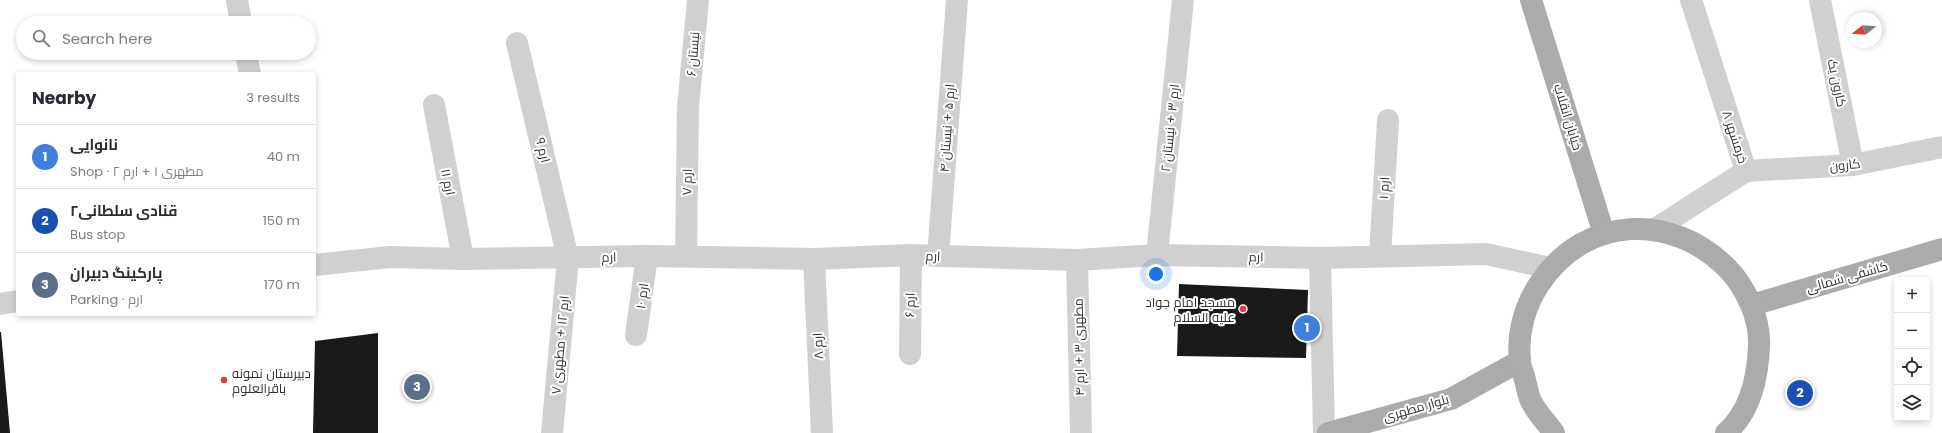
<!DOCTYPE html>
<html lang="en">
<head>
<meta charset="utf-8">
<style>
  :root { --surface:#fff; --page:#f7f7f7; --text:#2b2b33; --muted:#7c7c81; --line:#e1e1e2; --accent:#e63946 }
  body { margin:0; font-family:Poppins,Cairo,sans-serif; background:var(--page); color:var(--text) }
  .controls { position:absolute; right:12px; bottom:12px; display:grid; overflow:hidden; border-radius:4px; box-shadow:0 2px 6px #0003 }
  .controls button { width:36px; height:36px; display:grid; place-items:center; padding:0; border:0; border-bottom:1px solid var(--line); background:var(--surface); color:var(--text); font:20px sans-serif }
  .compass { position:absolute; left:1846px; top:12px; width:36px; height:36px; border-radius:50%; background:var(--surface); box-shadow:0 2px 6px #0003; rotate:253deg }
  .you { position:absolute; left:1156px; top:274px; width:14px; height:14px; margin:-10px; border:3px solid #fff; border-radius:50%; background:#1a73e8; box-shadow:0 0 0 6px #1a73e833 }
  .badge { display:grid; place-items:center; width:26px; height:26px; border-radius:50%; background:var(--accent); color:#fff; font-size:13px; font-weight:700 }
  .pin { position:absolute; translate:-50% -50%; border:2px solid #fff; box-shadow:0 1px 4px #0006 }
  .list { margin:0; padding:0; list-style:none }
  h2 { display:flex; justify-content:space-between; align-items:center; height:52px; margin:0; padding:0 16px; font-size:17px }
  h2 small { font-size:13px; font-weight:400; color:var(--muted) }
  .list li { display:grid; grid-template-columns:26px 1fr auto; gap:12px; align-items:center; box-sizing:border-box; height:64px; padding:0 16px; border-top:1px solid var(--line) }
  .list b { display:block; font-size:15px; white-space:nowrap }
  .list p { margin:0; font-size:13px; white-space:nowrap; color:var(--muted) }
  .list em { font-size:13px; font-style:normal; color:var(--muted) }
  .icon { flex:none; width:22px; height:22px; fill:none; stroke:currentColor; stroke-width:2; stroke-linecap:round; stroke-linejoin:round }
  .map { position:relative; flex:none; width:1942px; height:433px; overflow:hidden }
  .search { position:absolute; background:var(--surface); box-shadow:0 2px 6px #0003; left:16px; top:16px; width:300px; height:44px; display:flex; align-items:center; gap:10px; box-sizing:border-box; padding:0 14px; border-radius:22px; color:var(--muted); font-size:15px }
  .panel { position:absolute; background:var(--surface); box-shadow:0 2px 6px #0003; left:16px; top:72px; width:300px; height:244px; border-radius:4px }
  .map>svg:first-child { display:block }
  .building { fill:#1a1a1a }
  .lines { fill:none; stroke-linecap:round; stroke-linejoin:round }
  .minor { stroke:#d0d0d0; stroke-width:22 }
  .major { stroke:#ababab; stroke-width:22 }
  .poi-dot { fill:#e63946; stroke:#fff; stroke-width:1.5 }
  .labels { text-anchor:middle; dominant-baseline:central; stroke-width:4; stroke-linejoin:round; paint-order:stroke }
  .street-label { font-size:13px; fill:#333; stroke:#fff }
  .poi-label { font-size:13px; fill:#333; stroke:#fff; text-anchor:end }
</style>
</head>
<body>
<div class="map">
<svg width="1942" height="433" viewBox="0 0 1942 433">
  <rect width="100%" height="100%" fill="#fff"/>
  <g class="building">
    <polygon points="1179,284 1308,290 1306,358 1177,356"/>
    <polygon points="0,332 1,332 10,433 0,433"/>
    <polygon points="378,333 378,433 313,433 315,341"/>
  </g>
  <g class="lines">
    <g class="minor">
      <polyline points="237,0 241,23"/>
      <polyline points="1820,0 1853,165"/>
      <polyline points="517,43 568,258 552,433"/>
      <polyline points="246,53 250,74"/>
      <polyline points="434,105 463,259"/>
      <polyline points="1746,171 1853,165 1942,147"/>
      <polyline points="1655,229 1746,171 1691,0"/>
      <polyline points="1157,255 1183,0"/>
      <polyline points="686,256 688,107 698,0"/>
      <polyline points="938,256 957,0"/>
      <polyline points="1380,256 1388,120"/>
      <polyline points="1320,258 1324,433"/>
      <polyline points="814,259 822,433"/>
      <polyline points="1077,260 1081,433"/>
      <polyline points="314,265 390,257 463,259 647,256 814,259 911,255 1077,260 1157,255 1320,258 1486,254 1550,268"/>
      <polyline points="0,304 18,301"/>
      <polyline points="636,335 647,256"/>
      <polyline points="910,354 911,255"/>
    </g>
    <g class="major">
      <polyline points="1531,0 1604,234"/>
      <polyline points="1752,305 1942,249"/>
      <polyline points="1328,433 1451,399 1520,361"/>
      <path d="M1554 433C1547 423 1536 412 1531 401 1528 395 1527 387 1525 380 1524 374 1520 367 1520 360 1517 333 1525 305 1540 283 1586 215 1672 212 1728 269 1746 288 1760 318 1759 345 1758 377 1751 411 1726 433"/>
    </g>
  </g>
  <g class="poi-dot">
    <circle cx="1243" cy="309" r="4"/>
    <circle cx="224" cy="380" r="4"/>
  </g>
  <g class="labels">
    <g class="street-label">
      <text transform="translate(693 54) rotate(-85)">نیستان ۶</text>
      <text transform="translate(1837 83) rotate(78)">کارون یک</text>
      <text transform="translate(1568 117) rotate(73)">خیابان انقلاب</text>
      <text transform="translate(947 128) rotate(-86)">ارم ۵ + نیستان ۴</text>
      <text transform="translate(1170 128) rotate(-84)">ارم ۳ + نیستان ۲</text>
      <text transform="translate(1735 137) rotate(72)">خرمشهر ۸</text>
      <text transform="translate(543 150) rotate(77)">ارم ۹</text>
      <text transform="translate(1845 165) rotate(-6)">کارون</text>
      <text transform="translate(448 182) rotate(79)">ارم ۱۱</text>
      <text transform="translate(687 182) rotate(-89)">ارم ۷</text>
      <text transform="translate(1384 188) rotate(-87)">ارم ۱</text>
      <text transform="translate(933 256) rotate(2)">ارم</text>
      <text transform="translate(609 257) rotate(-1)">ارم</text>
      <text transform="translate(1256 257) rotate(1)">ارم</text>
      <text transform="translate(1847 277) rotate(-16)">کاشفی شمالی</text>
      <text transform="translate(642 296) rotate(-82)">ارم ۱۰</text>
      <text transform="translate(910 305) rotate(-89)">ارم ۶</text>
      <text transform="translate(560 345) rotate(-85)">ارم ۱۲ + مطهری ۷</text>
      <text transform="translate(818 346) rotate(-93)">ارم ۸</text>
      <text transform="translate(1079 347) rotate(-91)">مطهری ۳ + ارم ۴</text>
      <text transform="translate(1416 408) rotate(-16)">بلوار مطهری</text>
    </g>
    <g class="poi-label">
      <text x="1235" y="302">مسجد امام جواد<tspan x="1235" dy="15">علیه السلام</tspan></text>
      <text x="232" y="373" text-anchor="start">دبیرستان نمونه<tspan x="232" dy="15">باقرالعلوم</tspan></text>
    </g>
  </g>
</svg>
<div class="controls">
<button>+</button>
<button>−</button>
<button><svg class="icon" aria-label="locate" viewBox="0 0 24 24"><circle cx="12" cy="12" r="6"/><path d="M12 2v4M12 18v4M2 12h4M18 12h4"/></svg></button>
<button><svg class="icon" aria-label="layers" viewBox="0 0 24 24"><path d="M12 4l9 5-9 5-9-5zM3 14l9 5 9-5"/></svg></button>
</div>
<svg class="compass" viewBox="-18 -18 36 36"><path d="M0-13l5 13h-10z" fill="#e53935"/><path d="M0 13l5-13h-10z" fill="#7c7c81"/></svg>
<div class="you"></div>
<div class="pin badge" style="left:1307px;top:328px;background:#3f7fe0">1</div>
<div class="pin badge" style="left:1800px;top:393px;background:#1a4fb4">2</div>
<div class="pin badge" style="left:417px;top:387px;background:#5c6f8a">3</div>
<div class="search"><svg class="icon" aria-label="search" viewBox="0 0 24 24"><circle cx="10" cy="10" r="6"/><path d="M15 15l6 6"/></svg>Search here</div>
<section class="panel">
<h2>Nearby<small>3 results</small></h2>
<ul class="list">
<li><span class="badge" style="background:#3f7fe0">1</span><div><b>نانوایی</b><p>Shop · مطهری ۱ + ارم ۲</p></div><em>40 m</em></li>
<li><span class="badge" style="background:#1a4fb4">2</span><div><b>قنادی سلطانی۲</b><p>Bus stop</p></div><em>150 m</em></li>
<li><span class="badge" style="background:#5c6f8a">3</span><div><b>پارکینگ دبیران</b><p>Parking · ارم</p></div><em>170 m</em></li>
</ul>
</section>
</div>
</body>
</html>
